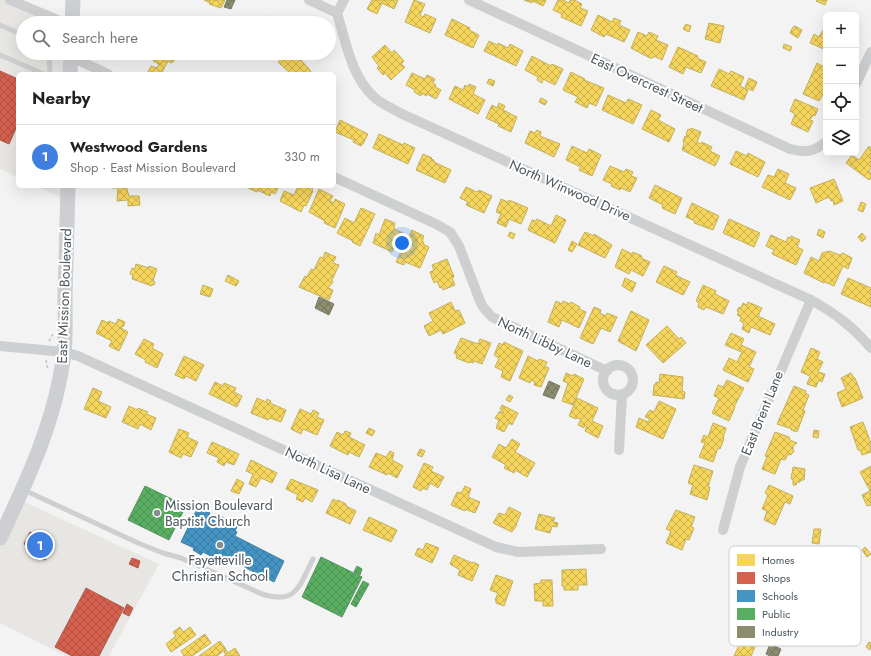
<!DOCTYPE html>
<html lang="en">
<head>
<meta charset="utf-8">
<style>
  :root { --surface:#fff; --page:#f6f6f6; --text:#222; --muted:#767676; --line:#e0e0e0; --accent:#868d92 }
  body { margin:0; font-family:Jost,sans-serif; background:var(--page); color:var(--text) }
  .controls { position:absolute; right:12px; top:12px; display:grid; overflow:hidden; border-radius:6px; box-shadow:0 4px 16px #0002 }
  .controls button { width:36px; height:36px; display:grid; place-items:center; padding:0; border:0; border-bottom:1px solid var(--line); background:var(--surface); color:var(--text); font:20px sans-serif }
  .you { position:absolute; left:402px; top:243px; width:14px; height:14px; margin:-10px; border:3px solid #fff; border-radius:50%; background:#1a73e8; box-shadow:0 0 0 6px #1a73e833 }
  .badge { display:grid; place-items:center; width:26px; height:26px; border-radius:50%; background:var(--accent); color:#fff; font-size:13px; font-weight:700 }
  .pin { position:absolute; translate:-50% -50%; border:2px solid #fff; box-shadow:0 1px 4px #0006 }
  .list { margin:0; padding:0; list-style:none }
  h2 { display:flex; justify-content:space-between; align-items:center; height:52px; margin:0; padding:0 16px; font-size:17px }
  h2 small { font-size:13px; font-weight:400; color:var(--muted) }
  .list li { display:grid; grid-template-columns:26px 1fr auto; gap:12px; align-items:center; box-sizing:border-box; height:64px; padding:0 16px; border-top:1px solid var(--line) }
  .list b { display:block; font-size:15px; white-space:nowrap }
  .list p { margin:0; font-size:13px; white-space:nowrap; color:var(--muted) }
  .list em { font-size:13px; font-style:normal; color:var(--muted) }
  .icon { flex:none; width:22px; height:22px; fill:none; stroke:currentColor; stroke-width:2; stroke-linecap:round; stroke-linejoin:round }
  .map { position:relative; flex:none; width:871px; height:656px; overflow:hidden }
  .search { position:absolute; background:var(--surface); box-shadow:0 4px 16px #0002; left:16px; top:16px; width:320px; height:44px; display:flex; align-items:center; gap:10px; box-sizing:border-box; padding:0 14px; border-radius:22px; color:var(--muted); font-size:15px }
  .panel { position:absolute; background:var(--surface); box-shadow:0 4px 16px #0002; left:16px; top:72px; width:320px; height:116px; border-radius:6px }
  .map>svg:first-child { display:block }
  .commercial { fill:#e7e6e2 }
  .homes { fill:url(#homes-cross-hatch); stroke:#c3af5d }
  .shops { fill:url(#shops-cross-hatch); stroke:#ac5d52 }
  .schools { fill:url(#schools-cross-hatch); stroke:#4581a5 }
  .public { fill:url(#public-cross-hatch); stroke:#569460 }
  .industry { fill:url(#industry-cross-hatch); stroke:#787c69 }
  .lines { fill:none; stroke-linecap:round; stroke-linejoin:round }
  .path { stroke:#bcc6c3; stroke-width:1.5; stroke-dasharray:3 2; stroke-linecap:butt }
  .service { stroke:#cdcfd0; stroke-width:5 }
  .minor { stroke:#cdcfd0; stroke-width:10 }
  .secondary { stroke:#cdcfd2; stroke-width:15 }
  .poi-dot { fill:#868d92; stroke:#fff; stroke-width:1.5 }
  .labels { text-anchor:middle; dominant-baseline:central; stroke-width:4; stroke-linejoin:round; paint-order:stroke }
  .street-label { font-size:14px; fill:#4b565e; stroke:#fff }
  .poi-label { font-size:14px; fill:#4b565e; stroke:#fff; text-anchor:start }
  .key { fill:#fff; stroke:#c9cccf; stroke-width:1 }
  .key-label { font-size:11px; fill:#4b565e }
</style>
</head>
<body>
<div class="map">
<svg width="871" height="656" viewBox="0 0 871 656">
  <defs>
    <pattern id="homes-cross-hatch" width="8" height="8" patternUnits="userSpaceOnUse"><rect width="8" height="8" fill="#f6d55c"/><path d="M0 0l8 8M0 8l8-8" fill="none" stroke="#c9b04f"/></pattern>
    <pattern id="shops-cross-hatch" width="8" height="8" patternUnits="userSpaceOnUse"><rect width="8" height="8" fill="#d6604d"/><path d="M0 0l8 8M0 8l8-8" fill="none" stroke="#b05243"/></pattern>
    <pattern id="schools-cross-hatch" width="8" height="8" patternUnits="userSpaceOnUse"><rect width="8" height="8" fill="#4393c3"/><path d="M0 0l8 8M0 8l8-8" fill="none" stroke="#3a7ba2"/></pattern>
    <pattern id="public-cross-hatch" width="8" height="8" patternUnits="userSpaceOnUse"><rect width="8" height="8" fill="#5aae61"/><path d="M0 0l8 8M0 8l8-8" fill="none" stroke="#4c9053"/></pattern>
    <pattern id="industry-cross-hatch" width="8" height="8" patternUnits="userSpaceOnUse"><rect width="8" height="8" fill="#8c8c6e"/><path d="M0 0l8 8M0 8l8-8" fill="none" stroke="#74755e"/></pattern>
  </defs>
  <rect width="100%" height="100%" fill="#f3f3f3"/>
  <g class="commercial">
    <polygon points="0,0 10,0 65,23 23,23 23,53 71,53 70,74 18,74 18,177 0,169"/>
    <polygon points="37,186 68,186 67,201"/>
    <polygon points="18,499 159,564 109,656 66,656 0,623 0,538"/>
  </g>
  <g class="homes">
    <polygon points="204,0 225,0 221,8 209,4 210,3"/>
    <polygon points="372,0 398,0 394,9 382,3 377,14 367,9"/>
    <polygon points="414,0 425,4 420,15 423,17 425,14 436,19 430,33 405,22"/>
    <polygon points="524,0 546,0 543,6 533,1 532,3"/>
    <polygon points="558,0 563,0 569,3 570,0 574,0 582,4 580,8 588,11 581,26 561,17 562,14 553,10"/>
    <polygon points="817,0 827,0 825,5 816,1"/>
    <polygon points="598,15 612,22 614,18 621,21 619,25 630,30 624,42 606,34 604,37 591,30"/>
    <polygon points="266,16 280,22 283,23 262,23"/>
    <polygon points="452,19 470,28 469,30 479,35 473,48 445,35"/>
    <polygon points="709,23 724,26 720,43 705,39"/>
    <polygon points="686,24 691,26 689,32 683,29"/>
    <polygon points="826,25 826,50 810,43 814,34 819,37"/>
    <polygon points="795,26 802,30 798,38 790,33 793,27"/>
    <polygon points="638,32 647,36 649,32 658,36 656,40 668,45 662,60 654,56 653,58 650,58 631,48"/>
    <polygon points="489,41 497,45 498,43 508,48 510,44 523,51 516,66 484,51"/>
    <polygon points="784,44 792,47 790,51 783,48"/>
    <polygon points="385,45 392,53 394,50 404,61 401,64 405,67 391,80 385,73 383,75 377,68 379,66 372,57"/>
    <polygon points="678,47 698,56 697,58 706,62 701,73 686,67 683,74 669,67"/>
    <polygon points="154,53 176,53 176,58 173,62 171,63 168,61 161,74 147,74 151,66 157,68 159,64 153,61 154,59 152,58"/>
    <polygon points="286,53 292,53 296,57 297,56 311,71 308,74 291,74 278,62"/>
    <polygon points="532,56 551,66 552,64 563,69 555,85 543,79 542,83 537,80 538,77 525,70"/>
    <polygon points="817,63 826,68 826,90 819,101 803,94"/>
    <polygon points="719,69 729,74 731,71 744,77 740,86 748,90 744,100 711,86"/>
    <polygon points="571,72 585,79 584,80 604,88 596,106 589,103 587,108 575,102 578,97 563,90"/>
    <polygon points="412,73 425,79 427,75 435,79 433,83 436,85 435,87 441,90 436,99 427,94 426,96 422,93 421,96 414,92 415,90 406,85"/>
    <polygon points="749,78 757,82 753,91 745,87"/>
    <polygon points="489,79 495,81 493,86 487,83"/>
    <polygon points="469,84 476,87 473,94 485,100 478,114 449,99 455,86 463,90 465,85 468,87"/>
    <polygon points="608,95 626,103 628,99 642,105 633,124 602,110"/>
    <polygon points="541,98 547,101 545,105 539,102"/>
    <polygon points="795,99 818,109 815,116 813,115 810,120 813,121 808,132 791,124 795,114 790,111"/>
    <polygon points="499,103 505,106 503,110 517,117 511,132 498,126 499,124 486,118 492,105 497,108"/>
    <polygon points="651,110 661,115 658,120 675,129 669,142 642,129"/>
    <polygon points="340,120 368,134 363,144 362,144 361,146 353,142 354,140 335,132"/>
    <polygon points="691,128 701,132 697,142 701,144 702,142 712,147 710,151 720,156 715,166 682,150 684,144 683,141 685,136 686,137 687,135 686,134 688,129 690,130"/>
    <polygon points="537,130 541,132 540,136 560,144 554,157 525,143 530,131 535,133"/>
    <polygon points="379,134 403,145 404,143 415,148 408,164 373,148"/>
    <polygon points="572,146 587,153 589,149 601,155 592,176 579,170 581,167 566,160"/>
    <polygon points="869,146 871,148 871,168 869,171 871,173 871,178 869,180 846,163 852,155 859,160"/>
    <polygon points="736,151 747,156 748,153 765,162 758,177 730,164"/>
    <polygon points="423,154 432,158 431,159 434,160 434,162 451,170 445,183 416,170"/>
    <polygon points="610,166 624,172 626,169 633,172 631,176 637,178 630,192 621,188 620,190 611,186 612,184 603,180"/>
    <polygon points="778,169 789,174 785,183 796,188 790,200 762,187 768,175 774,177"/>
    <polygon points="834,179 843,201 834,205 833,200 831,201 829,197 816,203 810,188"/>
    <polygon points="655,185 682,198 675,214 662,208 663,205 649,198"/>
    <polygon points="112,186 126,186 129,196 139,196 140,205 128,206 128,200 117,201 118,188 112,188"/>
    <polygon points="247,186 279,186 275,194 271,192 270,196 257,190 257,192 246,187"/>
    <polygon points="298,186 313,186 312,190 313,191 306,206 304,205 301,212 280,201 284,191 294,195"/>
    <polygon points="466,187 477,192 479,190 492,196 484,213 466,205 468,202 460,198"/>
    <polygon points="319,189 333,196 330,201 334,203 335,199 345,204 335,228 324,223 325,221 309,212"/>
    <polygon points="501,199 508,202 509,200 528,208 521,224 509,219 506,227 497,223 501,214 496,212"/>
    <polygon points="861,202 866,204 863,212 858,210"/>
    <polygon points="692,203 719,216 713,230 694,223 695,221 686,217"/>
    <polygon points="361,208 375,214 360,246 352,242 353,241 337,233 345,218 354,223"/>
    <polygon points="556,215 566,220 555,243 528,230 532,220 536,221 537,219 551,226"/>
    <polygon points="385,219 395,223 394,229 403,233 398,244 396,243 392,252 373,243 376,233 379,235"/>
    <polygon points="729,219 760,233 754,247 723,233"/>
    <polygon points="819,229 825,232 823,238 817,235"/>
    <polygon points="412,230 424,236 422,241 424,242 423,244 429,247 420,268 405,262 404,265 396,262 401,252 402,252"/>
    <polygon points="510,232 515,234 513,239 508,236"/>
    <polygon points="585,232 594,236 594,234 612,245 605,258 578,245"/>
    <polygon points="862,233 866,238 862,242 858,237"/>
    <polygon points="771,235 786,242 788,237 790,238 791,236 800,240 797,247 803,250 796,265 772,254 774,250 766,246"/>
    <polygon points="572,241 577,244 572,252 568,250"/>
    <polygon points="622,249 632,254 633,252 642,256 641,258 650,262 643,276 631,270 629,274 615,267"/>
    <polygon points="829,251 840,255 843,253 852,258 848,269 843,266 834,286 825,282 824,283 804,273 811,257 819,261 822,253"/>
    <polygon points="325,252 336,257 333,263 339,265 332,280 333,282 328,288 333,290 329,300 299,287 305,276 307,277 311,269 314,270 320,257 323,258"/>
    <polygon points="447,259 454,277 452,278 455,285 443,290 442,287 440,288 437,281 434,283 430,272 434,270 432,265"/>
    <polygon points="136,264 149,268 149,266 157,269 153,281 155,282 154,285 152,284 152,286 132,279 133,275 130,274 132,268 135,269"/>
    <polygon points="664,266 677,272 675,275 690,282 683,295 656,282"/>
    <polygon points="228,275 239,281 236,286 225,281"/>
    <polygon points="625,278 636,283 632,292 622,286"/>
    <polygon points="848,278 871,288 871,307 841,294"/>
    <polygon points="203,285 213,289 210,297 200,294"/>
    <polygon points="703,285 716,291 715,294 729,301 723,314 706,307 704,310 698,307 699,303 696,301"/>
    <polygon points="556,301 562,304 563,301 570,304 571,302 580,307 579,309 586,312 579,328 562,320 559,327 548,322"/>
    <polygon points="451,302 455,311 459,310 465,323 443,334 441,330 429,336 424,326 433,321 429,313"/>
    <polygon points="748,302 762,308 758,316 775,324 770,335 751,327 749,333 742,329 744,323 740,321 741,317 737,315 739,312 737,311 739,307 741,308 743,303 747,305"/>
    <polygon points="594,307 601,310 600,313 606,316 607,313 617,317 610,332 601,328 593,344 580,338"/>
    <polygon points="631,311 649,320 636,351 618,341"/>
    <polygon points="118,319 125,322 123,327 122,326 121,328 128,332 119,351 109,346 112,341 96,333 102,320 108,323 109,321 116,324"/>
    <polygon points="667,326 679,339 681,337 686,343 663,363 646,345"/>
    <polygon points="731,333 744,339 741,345 756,352 749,367 754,369 748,382 723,370 729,358 737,362 742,352 725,345"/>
    <polygon points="461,338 478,344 480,339 491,343 482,364 474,361 473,363 470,362 469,363 456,358 457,355 454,353"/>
    <polygon points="144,339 154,344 152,348 163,354 157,368 145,362 146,360 135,354"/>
    <polygon points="504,342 523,351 510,381 501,377 503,371 495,367 499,358 494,355 499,343 503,345"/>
    <polygon points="811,348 820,352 817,359 823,362 818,372 825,374 822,382 819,380 816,387 807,384 810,376 801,372"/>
    <polygon points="184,356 204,365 196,381 186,376 184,379 175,375"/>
    <polygon points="528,356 538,361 539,359 547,362 545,366 549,368 541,387 534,385 535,382 531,380 530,383 519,378"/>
    <polygon points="566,373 573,376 574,374 584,379 573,405 562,401 568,383 563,381"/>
    <polygon points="851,373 854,378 855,378 863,398 842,407 837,393 846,389 841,378"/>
    <polygon points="660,374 683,377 682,391 685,392 684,399 653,395 654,385 655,385 656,382 659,383"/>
    <polygon points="727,380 744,388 734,407 735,407 729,421 712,413 719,398 714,396 718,385 723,387"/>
    <polygon points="215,382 223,386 224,383 236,388 234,392 242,396 237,407 209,394"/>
    <polygon points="794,386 806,391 805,393 809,395 803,410 805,411 797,432 791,430 792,429 777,424"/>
    <polygon points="93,388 102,392 98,401 111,407 106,418 84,409"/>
    <polygon points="509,395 513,397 510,402 506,400"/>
    <polygon points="257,398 266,402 267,399 271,401 270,403 286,410 281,422 270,418 268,420 251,413"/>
    <polygon points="577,398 598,408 592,421 603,426 598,438 585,431 587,426 585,425 584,428 578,425 581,419 577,418 576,419 569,416"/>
    <polygon points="659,401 676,409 663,439 636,427 639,418 648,422 650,419 645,417 648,412 650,410 654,412"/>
    <polygon points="502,405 518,413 512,425 509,423 504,432 496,428 499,420 495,418 500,411 503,413 504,412 500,409"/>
    <polygon points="129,406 137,410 138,408 148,412 146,414 156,418 151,430 140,424 138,429 122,422"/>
    <polygon points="300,409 311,414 313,410 319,413 317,417 324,420 317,435 303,429 301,434 291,429"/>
    <polygon points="863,422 871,443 870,445 871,452 862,455 860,450 858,450 850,427"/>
    <polygon points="713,423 726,428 723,438 724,439 720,449 718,448 713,462 699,457 705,443 701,442 704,435 708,437"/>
    <polygon points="369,428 375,431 372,436 366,433"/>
    <polygon points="179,429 189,433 187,437 198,442 191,457 183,454 181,458 169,452"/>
    <polygon points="814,430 819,431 818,438 813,437"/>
    <polygon points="345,431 351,433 349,437 365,445 359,457 349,452 348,455 330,446 337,432 343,435"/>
    <polygon points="775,432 789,437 790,440 797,443 793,446 793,449 794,452 793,452 791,455 788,454 785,460 781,459 775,474 762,469 767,457 765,456"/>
    <polygon points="512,439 520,444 515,452 535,463 527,477 515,470 514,473 504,468 506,465 492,457 499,444 506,448"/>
    <polygon points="212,442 239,454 234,465 226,462 224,466 217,462 219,458 207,453"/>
    <polygon points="420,449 425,451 422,457 417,455"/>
    <polygon points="390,451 394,453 392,460 403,466 397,478 388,473 387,475 369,467 376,453 386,457"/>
    <polygon points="251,460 277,473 272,483 261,478 256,487 249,484 253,474 246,471"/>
    <polygon points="424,463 433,467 431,471 444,477 438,488 430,483 427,490 423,488 421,491 413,487"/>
    <polygon points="694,465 713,471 708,487 710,487 707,500 690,494 693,485 688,483"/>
    <polygon points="871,466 871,505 867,506 862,495 870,491 860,472"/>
    <polygon points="793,467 805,469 804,480 801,480 800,482 797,482 796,485 793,485 793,479 791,479"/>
    <polygon points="237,479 244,483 239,494 231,491"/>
    <polygon points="291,479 318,490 312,502 305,498 303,502 296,499 298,495 286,489"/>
    <polygon points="769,485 793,496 790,504 785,502 775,525 764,520 767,511 762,509 768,495 765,493"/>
    <polygon points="465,486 471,489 468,497 480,502 475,513 465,509 465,511 451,505 457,492 461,493"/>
    <polygon points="333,499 337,501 338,500 346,504 346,506 356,511 350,524 326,513"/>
    <polygon points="509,507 521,513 516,525 517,525 512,532 493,523 499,513 505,515"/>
    <polygon points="676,510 695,517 691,527 694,528 689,540 686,539 682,550 666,543 671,531 666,529"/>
    <polygon points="539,514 555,518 553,522 558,523 557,527 552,526 550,533 535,529"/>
    <polygon points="369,517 397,530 391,542 363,530"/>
    <polygon points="814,529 821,529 819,544 812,543"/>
    <polygon points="426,543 439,548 432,563 415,555 418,548 423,550"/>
    <polygon points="865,547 871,554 867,557 862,550"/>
    <polygon points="454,555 472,563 473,562 479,565 472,581 458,575 460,570 450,564"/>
    <polygon points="586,569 587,585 578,585 578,590 564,590 564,586 562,586 562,570"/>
    <polygon points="496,575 513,581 504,606 496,603 496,601 495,600 498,593 490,590"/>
    <polygon points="541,580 552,580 553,606 543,606 543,601 535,601 534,584 541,583"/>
    <polygon points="180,627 183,632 190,627 196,635 171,652 166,644 176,636 173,632"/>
    <polygon points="205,634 211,643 192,656 184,656 181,651"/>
    <polygon points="220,641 226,649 217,656 199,656"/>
    <polygon points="741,641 755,647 751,656 734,656"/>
    <polygon points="869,642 871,643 870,650 866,647"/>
    <polygon points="235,648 240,656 224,656 226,655 224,652 226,650 228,653"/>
  </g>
  <g class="shops">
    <polygon points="0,71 18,79 18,124 9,144 0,140"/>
    <polygon points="30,532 54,543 45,560 28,552 29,546 24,544"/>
    <polygon points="132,558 140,561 138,568 129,564"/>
    <polygon points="86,588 124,608 99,656 72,656 55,647"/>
    <polygon points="127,604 133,608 129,616 123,613"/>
  </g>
  <polygon class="schools" points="202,509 210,513 208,517 219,523 222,517 238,525 235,531 237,532 235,536 284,561 274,582 224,557 222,562 203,552 201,555 193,550 194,548 181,542 196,511 200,513"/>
  <g class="public">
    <polygon points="145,486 186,506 169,540 128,520"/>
    <polygon points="321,557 362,577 342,617 302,597"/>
    <polygon points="357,566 362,569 360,575 354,572"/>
    <polygon points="363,581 369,584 356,607 351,604"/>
  </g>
  <g class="industry">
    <polygon points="227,0 235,0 231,9 224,7"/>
    <polygon points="319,297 334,304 329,315 315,308"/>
    <polygon points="549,381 560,386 554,399 543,395"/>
    <polygon points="770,644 781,649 778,656 770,656 766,654"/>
  </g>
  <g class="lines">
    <g class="path">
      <polyline points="49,341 53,334"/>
      <polyline points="46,360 48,370"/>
    </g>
    <g class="service">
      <polyline points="0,25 23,35"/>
      <polyline points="49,53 50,74"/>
      <polyline points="0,55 44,74"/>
      <path d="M24 490 138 543 163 553 181 558 262 594C297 605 299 586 313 559"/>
    </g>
    <g class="minor">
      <polyline points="10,0 65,23"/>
      <path d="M309 0 337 13C346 42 351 76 374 97 381 104 392 108 400 113L811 300C836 314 852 326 871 348"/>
      <path d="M469 0 790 149C806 153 813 152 826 142"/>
      <polyline points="337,13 344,0"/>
      <polyline points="71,57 108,74"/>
      <polyline points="856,84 871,52"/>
      <polyline points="334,177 436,224 450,232 459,246 480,301 483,307 492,317 607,371"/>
      <polyline points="0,346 64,352 78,356 496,547 518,552 601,549"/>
      <circle cx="618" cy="380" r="15"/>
      <polyline points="619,450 622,395"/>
      <polyline points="723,530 740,467 811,300"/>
    </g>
    <g class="secondary">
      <polyline points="72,23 73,0"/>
      <polyline points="70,74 71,53"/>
      <path d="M0 538C28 479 56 419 64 353 66 335 65 316 65 298 66 261 67 223 68 186"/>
    </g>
  </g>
  <g class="poi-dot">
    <circle cx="157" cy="513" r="4"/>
    <circle cx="220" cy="545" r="4"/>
  </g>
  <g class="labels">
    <g class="street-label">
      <text transform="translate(647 83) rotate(25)">East Overcrest Street</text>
      <text transform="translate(570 190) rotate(24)">North Winwood Drive</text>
      <text transform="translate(64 296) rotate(-88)">East Mission Boulevard</text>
      <text transform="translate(545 342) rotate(25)">North Libby Lane</text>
      <text transform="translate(762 413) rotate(-68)">East Brent Lane</text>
      <text transform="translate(328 470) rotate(25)">North Lisa Lane</text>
    </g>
    <g class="poi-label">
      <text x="165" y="505">Mission Boulevard<tspan x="165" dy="16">Baptist Church</tspan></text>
      <text x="220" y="560" text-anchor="middle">Fayetteville<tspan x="220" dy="16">Christian School</tspan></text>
    </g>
  </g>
  <rect x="729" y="546" width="132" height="100" rx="6" class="key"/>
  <rect x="737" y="554" width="18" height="12" fill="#f6d55c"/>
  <rect x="737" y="572" width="18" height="12" fill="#d6604d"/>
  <rect x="737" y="590" width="18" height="12" fill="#4393c3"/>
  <rect x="737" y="608" width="18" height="12" fill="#5aae61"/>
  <rect x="737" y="626" width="18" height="12" fill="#8c8c6e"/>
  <g class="key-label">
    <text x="762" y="564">Homes</text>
    <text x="762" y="582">Shops</text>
    <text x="762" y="600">Schools</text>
    <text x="762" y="618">Public</text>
    <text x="762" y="636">Industry</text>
  </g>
</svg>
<div class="controls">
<button>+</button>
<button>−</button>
<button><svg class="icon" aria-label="locate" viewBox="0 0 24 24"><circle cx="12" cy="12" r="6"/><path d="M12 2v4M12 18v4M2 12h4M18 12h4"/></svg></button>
<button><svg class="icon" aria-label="layers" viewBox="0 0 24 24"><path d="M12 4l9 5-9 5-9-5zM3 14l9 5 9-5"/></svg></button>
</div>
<div class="you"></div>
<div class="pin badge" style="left:40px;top:545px;background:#3f7fe0">1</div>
<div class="search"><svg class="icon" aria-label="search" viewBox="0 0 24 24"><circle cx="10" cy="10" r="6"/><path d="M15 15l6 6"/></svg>Search here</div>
<section class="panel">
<h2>Nearby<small></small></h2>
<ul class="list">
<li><span class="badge" style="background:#3f7fe0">1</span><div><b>Westwood Gardens</b><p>Shop · East Mission Boulevard</p></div><em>330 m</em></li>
</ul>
</section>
</div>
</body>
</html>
